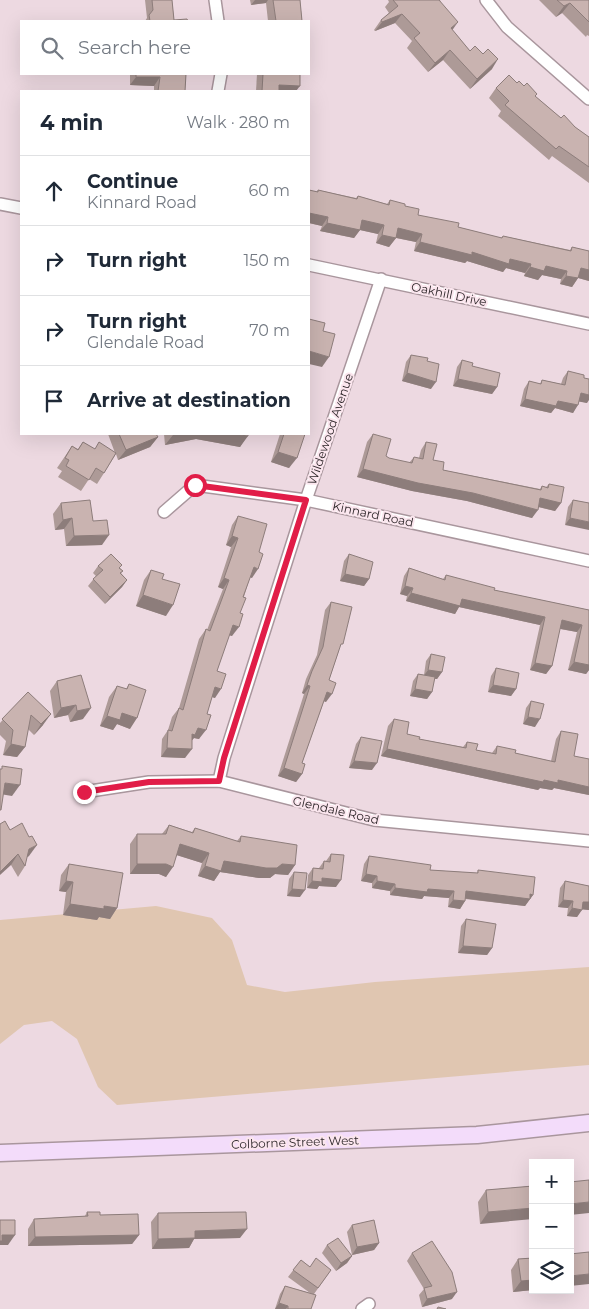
<!DOCTYPE html>
<html lang="en">
<head>
<meta charset="utf-8">
<style>
  :root { --surface:#fff; --page:#f2f2f3; --text:#1f2937; --muted:#747a83; --line:#e0e1e3 }
  body { margin:0; font-family:Montserrat,sans-serif; background:var(--page); color:var(--text) }
  .controls { position:absolute; right:15px; bottom:15px; display:grid; overflow:hidden; border-radius:0px; box-shadow:0 5px 20px #0002 }
  .controls button { width:45px; height:45px; display:grid; place-items:center; padding:0; border:0; border-bottom:1px solid var(--line); background:var(--surface); color:var(--text); font:25px sans-serif }
  .stop { position:absolute; width:15px; height:15px; margin:-11px; border:4px solid #e11d48; border-radius:50%; background:#fff }
  .stop.end { background:#e11d48; border-color:#fff; box-shadow:0 1px 5px #0008 }
  .list { margin:0; padding:0; list-style:none }
  h2 { display:flex; justify-content:space-between; align-items:center; height:65px; margin:0; padding:0 20px; font-size:21px }
  h2 small { font-size:16px; font-weight:400; color:var(--muted) }
  .list li { display:grid; grid-template-columns:32px 1fr auto; gap:15px; align-items:center; box-sizing:border-box; height:70px; padding:0 20px; border-top:1px solid var(--line) }
  .list b { display:block; font-size:19px; white-space:nowrap }
  .list p { margin:0; font-size:16px; white-space:nowrap; color:var(--muted) }
  .list em { font-size:16px; font-style:normal; color:var(--muted) }
  .icon { flex:none; width:28px; height:28px; fill:none; stroke:currentColor; stroke-width:2; stroke-linecap:round; stroke-linejoin:round }
  .map { position:relative; flex:none; width:589px; height:1309px; overflow:hidden }
  .search { position:absolute; background:var(--surface); box-shadow:0 5px 20px #0002; left:20px; top:20px; width:290px; height:55px; display:flex; align-items:center; gap:12px; box-sizing:border-box; padding:0 18px; border-radius:0px; color:var(--muted); font-size:19px }
  .panel { position:absolute; background:var(--surface); box-shadow:0 5px 20px #0002; left:20px; top:90px; width:290px; height:345px; border-radius:0px }
  .map>svg:first-child { display:block }
  .green { fill:#e0c6b1 }
  .lines { fill:none; stroke-linecap:round; stroke-linejoin:round }
  .street-casing { stroke:#a9969d; stroke-width:14 }
  .secondary-casing { stroke:#a9969d; stroke-width:19 }
  .street { stroke:#fff; stroke-width:11 }
  .secondary { stroke:#f3dcfa; stroke-width:16 }
  .wall { fill:#ad9a97 }
  .shaded-wall { fill:#8d7d7b }
  .building { fill:#c9b3b0; stroke:#8d7d7b }
  .route { stroke:#e11d48; stroke-width:6 }
  .labels { text-anchor:middle; dominant-baseline:central; stroke-width:4; stroke-linejoin:round; paint-order:stroke }
  .street-label { font-size:12px; fill:#2f282b; stroke:#fbe6ee }
</style>
</head>
<body>
<div class="map">
<svg width="589" height="1309" viewBox="0 0 589 1309">
  <rect width="100%" height="100%" fill="#edd9e1"/>
  <polygon class="green" points="156,906 212,918 232,940 247,985 285,992 375,982 589,967 589,1065 117,1105 98,1087 77,1039 52,1021 24,1025 0,1044 0,920"/>
  <g class="lines">
    <g class="street-casing">
      <g id="street">
        <polyline points="215,0 218,21"/>
        <polyline points="486,0 507,27 589,99"/>
        <polyline points="218,91 221,74"/>
        <polyline points="0,204 21,208"/>
        <polyline points="309,265 589,324"/>
        <polyline points="164,512 195,485 306,500 589,561"/>
        <polyline points="219,781 224,758 306,500 381,279"/>
        <polyline points="84,792 149,782 219,781 374,820 589,841"/>
        <polyline points="362,1309 369,1304"/>
      </g>
    </g>
    <g class="secondary-casing">
      <polyline id="secondary" points="0,1153 477,1135 589,1123"/>
    </g>
    <use href="#street" class="street"/>
    <use href="#secondary" class="secondary"/>
  </g>
  <g class="wall">
    <polygon points="145,0 172,0 174,20 188,21 145,21 147,18"/>
    <polygon points="250,0 300,0 302,21 268,21 266,3 251,5"/>
    <polygon points="388,0 440,0 452,30 470,51 492,69 470,89 443,60 428,72 407,48 412,41 395,23 375,31 374,30 381,20 389,13 385,7 389,2"/>
    <polygon points="539,0 589,0 589,36 587,35 586,37 562,13 556,17"/>
    <polygon points="130,74 186,74 185,91 154,91 154,86 130,85"/>
    <polygon points="257,74 300,74 296,91 256,91"/>
    <polygon points="517,83 535,96 561,118 589,137 589,183 552,156 549,160 498,116 501,111 489,98 496,88"/>
    <polygon points="309,190 317,192 318,190 356,198 358,196 387,204 390,200 405,206 418,215 458,227 501,238 503,236 570,250 572,247 589,251 589,281 578,278 572,287 560,284 561,279 542,275 538,280 524,276 525,273 506,268 503,272 467,261 465,263 414,251 416,242 396,238 389,247 376,243 378,234 360,230 354,238 320,231 322,226 309,223"/>
    <polygon points="411,355 427,361 431,389 402,381 406,362"/>
    <polygon points="462,360 472,366 497,387 492,394 453,386 457,367"/>
    <polygon points="568,371 584,378 587,403 579,401 573,413 555,408 551,413 520,406 524,389 529,381 540,384 542,380 561,384 563,378"/>
    <polygon points="108,434 156,434 158,437 150,447 118,460 116,454 97,484 89,479 81,491 58,477 62,471 57,468 72,446 78,449 83,442 94,449 115,453"/>
    <polygon points="164,434 248,434 240,447 196,439 165,445"/>
    <polygon points="280,434 305,434 289,468 271,462"/>
    <polygon points="373,434 386,456 389,458 409,463 414,457 419,458 421,450 426,442 433,460 443,470 540,489 542,486 546,487 549,484 561,503 555,511 538,507 532,518 467,501 412,491 357,477 367,442"/>
    <polygon points="573,500 589,503 565,525 568,507"/>
    <polygon points="61,503 102,545 66,546 64,529 55,530 53,514"/>
    <polygon points="238,516 252,578 250,577 232,636 229,635 217,671 215,698 212,697 199,739 194,738 192,740 185,758 161,757 162,739 168,730 172,717 179,708 199,639 206,629 207,630 223,589 218,587 231,547 226,545 232,525"/>
    <polygon points="349,554 369,579 364,586 340,581 344,561"/>
    <polygon points="98,566 120,568 123,571 121,573 127,580 122,587 105,604 88,586 96,576 93,573"/>
    <polygon points="409,568 443,579 446,575 494,590 589,610 589,670 586,674 568,670 577,632 560,629 552,666 546,674 530,670 540,625 459,607 455,614 406,601 407,596 400,594 404,576"/>
    <polygon points="151,570 162,579 166,616 136,606 144,580"/>
    <polygon points="331,602 339,650 329,680 326,702 324,701 302,763 302,774 296,782 278,776 304,694 302,693 306,679 317,655 325,610"/>
    <polygon points="431,654 442,672 437,679 434,679 432,692 427,699 410,696 413,681 418,674 424,675 426,661"/>
    <polygon points="496,668 516,689 511,696 488,692 491,676"/>
    <polygon points="81,675 83,719 70,722 68,715 54,718 50,691 57,681"/>
    <polygon points="129,684 130,729 117,724 113,730 100,726 109,697 117,686 126,689"/>
    <polygon points="28,692 43,725 34,735 28,729 25,747 17,757 3,755 6,741 0,735 0,723"/>
    <polygon points="531,701 535,727 523,724 526,708"/>
    <polygon points="394,719 407,734 419,739 463,747 467,742 476,750 492,753 497,746 515,753 551,761 556,739 561,731 574,756 589,759 589,795 554,788 552,790 540,788 538,790 381,756 388,726"/>
    <polygon points="361,737 372,770 349,768 356,744"/>
    <polygon points="169,825 192,832 195,828 237,841 241,836 295,865 288,875 275,874 270,878 259,878 220,872 214,881 198,876 202,863 177,855 166,877 159,874 130,874 130,844 137,834 162,834"/>
    <polygon points="10,830 29,856 27,857 25,866 18,877 11,865"/>
    <polygon points="331,854 336,887 319,886 317,889 307,888 308,875 313,868 319,868 324,861 326,861"/>
    <polygon points="369,856 430,870 477,873 478,870 533,895 525,906 465,899 465,901 460,909 448,907 449,898 424,896 422,899 390,895 390,891 372,888 372,883 361,881 364,864"/>
    <polygon points="69,864 117,908 110,919 99,917 97,920 63,915 66,892 59,891 61,875"/>
    <polygon points="294,872 300,897 287,896 289,879"/>
    <polygon points="565,881 589,886 589,910 582,909 577,917 567,916 568,908 558,907 560,888"/>
    <polygon points="466,919 492,948 487,955 458,953 461,926"/>
    <polygon points="533,1186 480,1224 478,1202 486,1190"/>
    <polygon points="87,1212 139,1235 132,1244 28,1246 28,1229 34,1219 85,1216"/>
    <polygon points="158,1213 240,1238 194,1239 189,1248 152,1249 151,1222"/>
    <polygon points="352,1225 379,1243 374,1250 352,1255 347,1232"/>
    <polygon points="327,1245 352,1256 347,1263 336,1271 322,1253"/>
    <polygon points="412,1253 452,1299 422,1307 419,1295 424,1289 407,1261"/>
    <polygon points="533,1258 533,1290 513,1292 511,1270 518,1259"/>
    <polygon points="301,1260 310,1267 331,1270 314,1294 311,1309 275,1309 280,1294 285,1286 310,1293 288,1277"/>
  </g>
  <g class="shaded-wall">
    <polygon points="255,0 268,0 266,3 251,5"/>
    <polygon points="570,3 562,13 556,17 564,6"/>
    <polygon points="402,14 395,23 375,31 382,22"/>
    <polygon points="458,22 451,32 451,28"/>
    <polygon points="450,50 443,60 428,72 435,63"/>
    <polygon points="498,59 492,69 470,89 477,79"/>
    <polygon points="136,77 160,77 154,86 130,85"/>
    <polygon points="279,85 300,86 296,91 275,91"/>
    <polygon points="309,213 328,217 322,226 309,223"/>
    <polygon points="362,220 384,225 378,234 360,230 354,238 320,231 327,223"/>
    <polygon points="398,228 422,234 416,242 392,237"/>
    <polygon points="382,235 396,238 389,247 376,243"/>
    <polygon points="420,242 510,259 531,264 525,273 506,268 503,272 467,261 465,263 414,251"/>
    <polygon points="546,266 567,271 561,279 542,275 538,280 524,276 530,267"/>
    <polygon points="581,268 589,270 589,281 575,277"/>
    <polygon points="566,276 578,278 572,287 560,284"/>
    <polygon points="309,351 329,357 322,367 309,364"/>
    <polygon points="407,373 436,382 431,389 402,381"/>
    <polygon points="458,379 497,387 492,394 453,386"/>
    <polygon points="581,393 589,395 589,400 587,403 576,401"/>
    <polygon points="525,399 558,401 578,405 573,413 555,408 551,413 520,406"/>
    <polygon points="179,434 232,434 248,436 240,447 196,439 165,445 173,435"/>
    <polygon points="158,437 150,447 118,460 126,450"/>
    <polygon points="278,452 297,458 289,468 271,462"/>
    <polygon points="363,469 473,493 538,510 532,518 467,501 412,491 357,477"/>
    <polygon points="540,498 561,503 555,511 535,506"/>
    <polygon points="72,518 64,529 55,530 63,520"/>
    <polygon points="570,518 589,522 589,530 565,525"/>
    <polygon points="109,535 102,545 66,546 74,536"/>
    <polygon points="232,536 238,538 231,547 226,545"/>
    <polygon points="254,567 258,569 252,578 247,576"/>
    <polygon points="345,574 369,579 364,586 340,581"/>
    <polygon points="224,578 229,580 223,589 218,587"/>
    <polygon points="127,580 122,587 105,604 110,597"/>
    <polygon points="405,586 413,588 407,596 400,594"/>
    <polygon points="411,593 462,599 545,617 540,625 459,607 455,614 406,601"/>
    <polygon points="143,595 173,605 166,616 136,606"/>
    <polygon points="562,620 582,625 577,632 556,628"/>
    <polygon points="233,625 239,627 232,636 226,634"/>
    <polygon points="574,662 589,665 589,670 586,674 568,670"/>
    <polygon points="535,663 552,666 546,674 530,670"/>
    <polygon points="428,670 442,672 437,679 423,677"/>
    <polygon points="307,685 310,686 304,694 302,693"/>
    <polygon points="493,685 516,689 511,696 488,692"/>
    <polygon points="215,687 221,689 215,698 209,696"/>
    <polygon points="415,689 432,692 427,699 410,696"/>
    <polygon points="327,692 332,694 326,702 321,700"/>
    <polygon points="76,705 68,715 54,718 61,708"/>
    <polygon points="91,708 83,719 70,722 77,711"/>
    <polygon points="122,713 137,718 130,729 117,724 113,730 100,726 107,716"/>
    <polygon points="51,714 43,725 34,735 41,724"/>
    <polygon points="528,717 540,719 535,727 523,724"/>
    <polygon points="198,728 206,730 199,739 194,738 189,744 186,743"/>
    <polygon points="11,744 25,747 17,757 3,755"/>
    <polygon points="167,748 192,749 185,758 161,757"/>
    <polygon points="387,749 544,780 558,780 589,787 589,795 554,788 552,790 540,788 538,790 381,756"/>
    <polygon points="354,761 377,763 372,770 349,768"/>
    <polygon points="284,768 302,774 296,782 278,776"/>
    <polygon points="5,783 20,785 12,796 0,794"/>
    <polygon points="180,844 209,853 202,863 173,854"/>
    <polygon points="37,845 29,856 22,860 29,849"/>
    <polygon points="18,854 11,865 0,875 0,872"/>
    <polygon points="224,861 282,864 295,865 288,875 275,874 270,878 259,878 220,872 214,881 198,876 205,866"/>
    <polygon points="137,864 166,864 173,867 166,877 159,874 130,874"/>
    <polygon points="366,874 377,876 372,883 361,881"/>
    <polygon points="322,878 341,880 336,887 319,886 317,889 307,888 312,881"/>
    <polygon points="66,881 73,882 66,892 59,891"/>
    <polygon points="377,881 395,884 390,891 372,888"/>
    <polygon points="395,888 428,889 454,891 449,898 424,896 422,899 390,895"/>
    <polygon points="292,889 305,890 300,897 287,896"/>
    <polygon points="466,891 530,894 533,895 525,906 461,898"/>
    <polygon points="453,900 465,901 460,909 448,907"/>
    <polygon points="563,900 573,901 568,908 558,907"/>
    <polygon points="583,902 589,902 589,910 578,909"/>
    <polygon points="70,904 104,906 117,908 110,919 99,917 97,920 63,915"/>
    <polygon points="572,908 582,910 577,917 567,916"/>
    <polygon points="463,946 492,948 487,955 458,953"/>
    <polygon points="589,1202 589,1213 570,1215 570,1204"/>
    <polygon points="533,1208 533,1219 480,1224 488,1212"/>
    <polygon points="247,1229 240,1238 194,1239 189,1248 152,1249 158,1239 195,1231"/>
    <polygon points="2,1235 15,1235 8,1245 0,1245 0,1238"/>
    <polygon points="139,1235 132,1244 28,1246 35,1237"/>
    <polygon points="379,1243 374,1250 352,1255 357,1247"/>
    <polygon points="352,1256 347,1263 336,1271 341,1263"/>
    <polygon points="589,1274 589,1284 570,1286 570,1276"/>
    <polygon points="533,1280 533,1290 513,1292 521,1281"/>
    <polygon points="457,1292 452,1299 422,1307 427,1299"/>
    <polygon points="279,1303 288,1306 286,1309 275,1309"/>
  </g>
  <g class="building">
    <polygon points="152,0 172,0 174,20 187,19 188,21 150,21 149,15 153,10"/>
    <polygon points="273,0 300,0 302,21 276,21"/>
    <polygon points="393,0 439,0 458,22 451,28 470,51 475,46 483,54 488,49 498,59 477,79 450,50 435,63 414,38 420,33 402,14 382,22 381,20 398,6"/>
    <polygon points="557,0 589,0 589,22 570,3 564,6"/>
    <polygon points="136,74 186,74 185,91 158,91 160,77 136,77"/>
    <polygon points="263,74 300,74 300,86 279,85 279,91 262,91"/>
    <polygon points="509,75 517,83 519,81 524,86 527,83 537,94 535,96 561,118 564,115 575,127 589,137 589,167 559,146 556,149 505,105 509,101 496,88"/>
    <polygon points="309,190 318,192 318,190 357,199 358,196 389,205 390,200 405,204 405,206 419,209 418,215 459,223 458,227 502,238 503,236 571,251 572,247 589,251 589,270 581,268 578,278 566,276 567,271 546,266 544,271 530,267 531,264 510,259 509,264 472,252 472,255 420,242 422,234 398,228 396,238 382,235 384,225 362,220 360,230 327,223 328,217 309,213"/>
    <polygon points="309,319 325,323 323,331 335,334 329,357 309,351"/>
    <polygon points="411,355 428,358 427,361 439,364 436,382 407,373"/>
    <polygon points="462,360 473,363 472,366 500,373 497,387 458,379"/>
    <polygon points="568,371 584,375 584,378 589,379 589,395 581,393 578,405 558,401 556,406 525,399 529,381 541,384 542,380 565,385"/>
    <polygon points="119,434 156,434 158,437 126,450"/>
    <polygon points="232,434 248,434 248,436"/>
    <polygon points="284,434 305,434 297,458 278,452"/>
    <polygon points="373,434 391,439 386,456 389,458 412,463 414,457 423,459 426,442 437,444 433,460 444,462 443,470 541,490 542,486 548,488 549,484 564,487 561,503 540,498 538,510 473,493 418,483 363,469"/>
    <polygon points="83,442 95,449 99,442 116,453 104,473 96,468 89,480 66,466 69,460 65,458 72,446 78,450"/>
    <polygon points="90,500 93,521 107,520 109,535 74,536 72,518 63,520 61,503"/>
    <polygon points="573,500 589,503 589,522 570,518"/>
    <polygon points="238,516 267,524 259,552 263,554 258,569 254,567 243,597 246,598 240,613 243,614 239,627 233,625 217,671 226,674 221,689 215,687 207,714 211,715 206,730 198,728 195,735 192,734 192,749 167,748 168,730 172,731 179,708 183,710 206,629 210,631 229,580 224,578 238,538 232,536"/>
    <polygon points="111,554 122,565 119,568 123,571 120,573 127,580 110,597 93,579 103,570 98,566"/>
    <polygon points="349,554 373,562 369,579 345,574"/>
    <polygon points="409,568 445,580 446,575 495,588 494,590 589,610 589,665 574,662 582,625 562,620 552,666 535,663 545,617 462,599 460,606 411,593 413,588 405,586"/>
    <polygon points="151,570 164,574 162,579 180,584 173,605 143,595"/>
    <polygon points="331,602 352,607 343,644 341,644 329,680 336,683 332,694 327,692 302,763 305,764 302,774 284,768 310,686 307,685 312,671 323,647"/>
    <polygon points="431,654 445,657 442,672 428,670"/>
    <polygon points="496,668 519,673 516,689 493,685"/>
    <polygon points="418,674 435,677 432,692 415,689"/>
    <polygon points="81,675 91,708 77,711 76,705 61,708 57,681"/>
    <polygon points="129,684 146,690 137,718 122,713 120,720 107,716 117,686 127,689"/>
    <polygon points="28,692 51,714 41,724 31,715 25,747 11,744 13,730 2,719"/>
    <polygon points="531,701 544,704 540,719 528,717"/>
    <polygon points="394,719 409,722 407,734 420,737 419,739 466,748 467,742 478,744 476,750 496,754 497,746 516,750 515,753 555,762 561,731 578,734 574,756 589,759 589,787 558,780 558,783 544,780 543,782 387,749"/>
    <polygon points="361,737 382,741 377,763 354,761"/>
    <polygon points="2,766 22,769 20,785 5,783 1,810 0,810 0,769 2,769"/>
    <polygon points="5,821 10,830 22,823 29,837 32,836 37,845 29,849 25,866 18,854 0,872 0,824"/>
    <polygon points="169,825 193,833 195,828 240,842 241,836 297,845 295,865 282,864 277,868 266,868 224,861 221,871 205,866 209,853 180,844 173,867 166,864 137,864 137,834 166,834"/>
    <polygon points="331,854 344,855 341,880 322,878 322,882 312,881 313,868 323,869 324,861 330,862"/>
    <polygon points="369,856 431,865 430,870 478,873 478,870 535,877 533,895 530,894 530,899 466,891 465,901 453,900 454,891 428,889 427,892 395,888 395,884 377,881 377,876 366,874"/>
    <polygon points="69,864 123,873 117,908 104,906 104,909 70,904 73,882 66,881"/>
    <polygon points="294,872 307,873 305,890 292,889"/>
    <polygon points="565,881 589,886 589,902 583,902 582,910 572,908 573,901 563,900"/>
    <polygon points="466,919 496,924 492,948 463,946"/>
    <polygon points="589,1180 589,1202 570,1204 570,1182"/>
    <polygon points="533,1186 533,1208 488,1212 486,1190"/>
    <polygon points="87,1212 100,1212 100,1215 138,1214 139,1235 35,1237 34,1219 88,1216"/>
    <polygon points="246,1212 247,1229 195,1231 195,1238 158,1239 158,1213"/>
    <polygon points="0,1220 15,1220 15,1235 2,1235 2,1241 0,1241"/>
    <polygon points="374,1220 379,1243 357,1247 352,1225"/>
    <polygon points="338,1238 352,1256 341,1263 327,1245"/>
    <polygon points="432,1241 452,1272 457,1292 427,1299 424,1288 432,1286 412,1253"/>
    <polygon points="589,1252 589,1274 570,1276 570,1254"/>
    <polygon points="316,1258 331,1270 318,1288 293,1270 301,1260 310,1267"/>
    <polygon points="533,1258 533,1280 521,1281 518,1259"/>
    <polygon points="285,1286 316,1295 311,1309 288,1309 288,1306 279,1303"/>
    <polygon points="438,1307 446,1309 437,1309"/>
  </g>
  <g class="lines">
    <polyline class="route" points="84,792 149,782 219,781 224,758 306,500 195,485"/>
  </g>
  <g class="labels">
    <g class="street-label">
      <text transform="translate(449 294) rotate(12)">Oakhill Drive</text>
      <text transform="translate(330 429) rotate(-71)">Wildewood Avenue</text>
      <text transform="translate(373 514) rotate(12)">Kinnard Road</text>
      <text transform="translate(336 810) rotate(13)">Glendale Road</text>
      <text transform="translate(295 1142) rotate(-2)">Colborne Street West</text>
    </g>
  </g>
</svg>
<div class="controls">
<button>+</button>
<button>−</button>
<button><svg class="icon" aria-label="layers" viewBox="0 0 24 24"><path d="M12 4l9 5-9 5-9-5zM3 14l9 5 9-5"/></svg></button>
</div>
<div class="stop" style="left:195px;top:485px"></div>
<div class="stop end" style="left:84px;top:792px"></div>
<div class="search"><svg class="icon" aria-label="search" viewBox="0 0 24 24"><circle cx="10" cy="10" r="6"/><path d="M15 15l6 6"/></svg>Search here</div>
<section class="panel">
<h2>4 min<small>Walk · 280 m</small></h2>
<ul class="list">
<li><svg class="icon" aria-label="ahead" viewBox="0 0 24 24"><path d="M12 20V5M6 11l6-6 6 6"/></svg><div><b>Continue</b><p>Kinnard Road</p></div><em>60 m</em></li>
<li><svg class="icon" aria-label="right" viewBox="0 0 24 24"><path d="M7 20v-9h11M14 6l5 5-5 5"/></svg><div><b>Turn right</b></div><em>150 m</em></li>
<li><svg class="icon" aria-label="right" viewBox="0 0 24 24"><path d="M7 20v-9h11M14 6l5 5-5 5"/></svg><div><b>Turn right</b><p>Glendale Road</p></div><em>70 m</em></li>
<li><svg class="icon" aria-label="arrive" viewBox="0 0 24 24"><path d="M6 21V4h12l-3 4 3 4H6"/></svg><div><b>Arrive at destination</b></div></li>
</ul>
</section>
</div>
</body>
</html>
